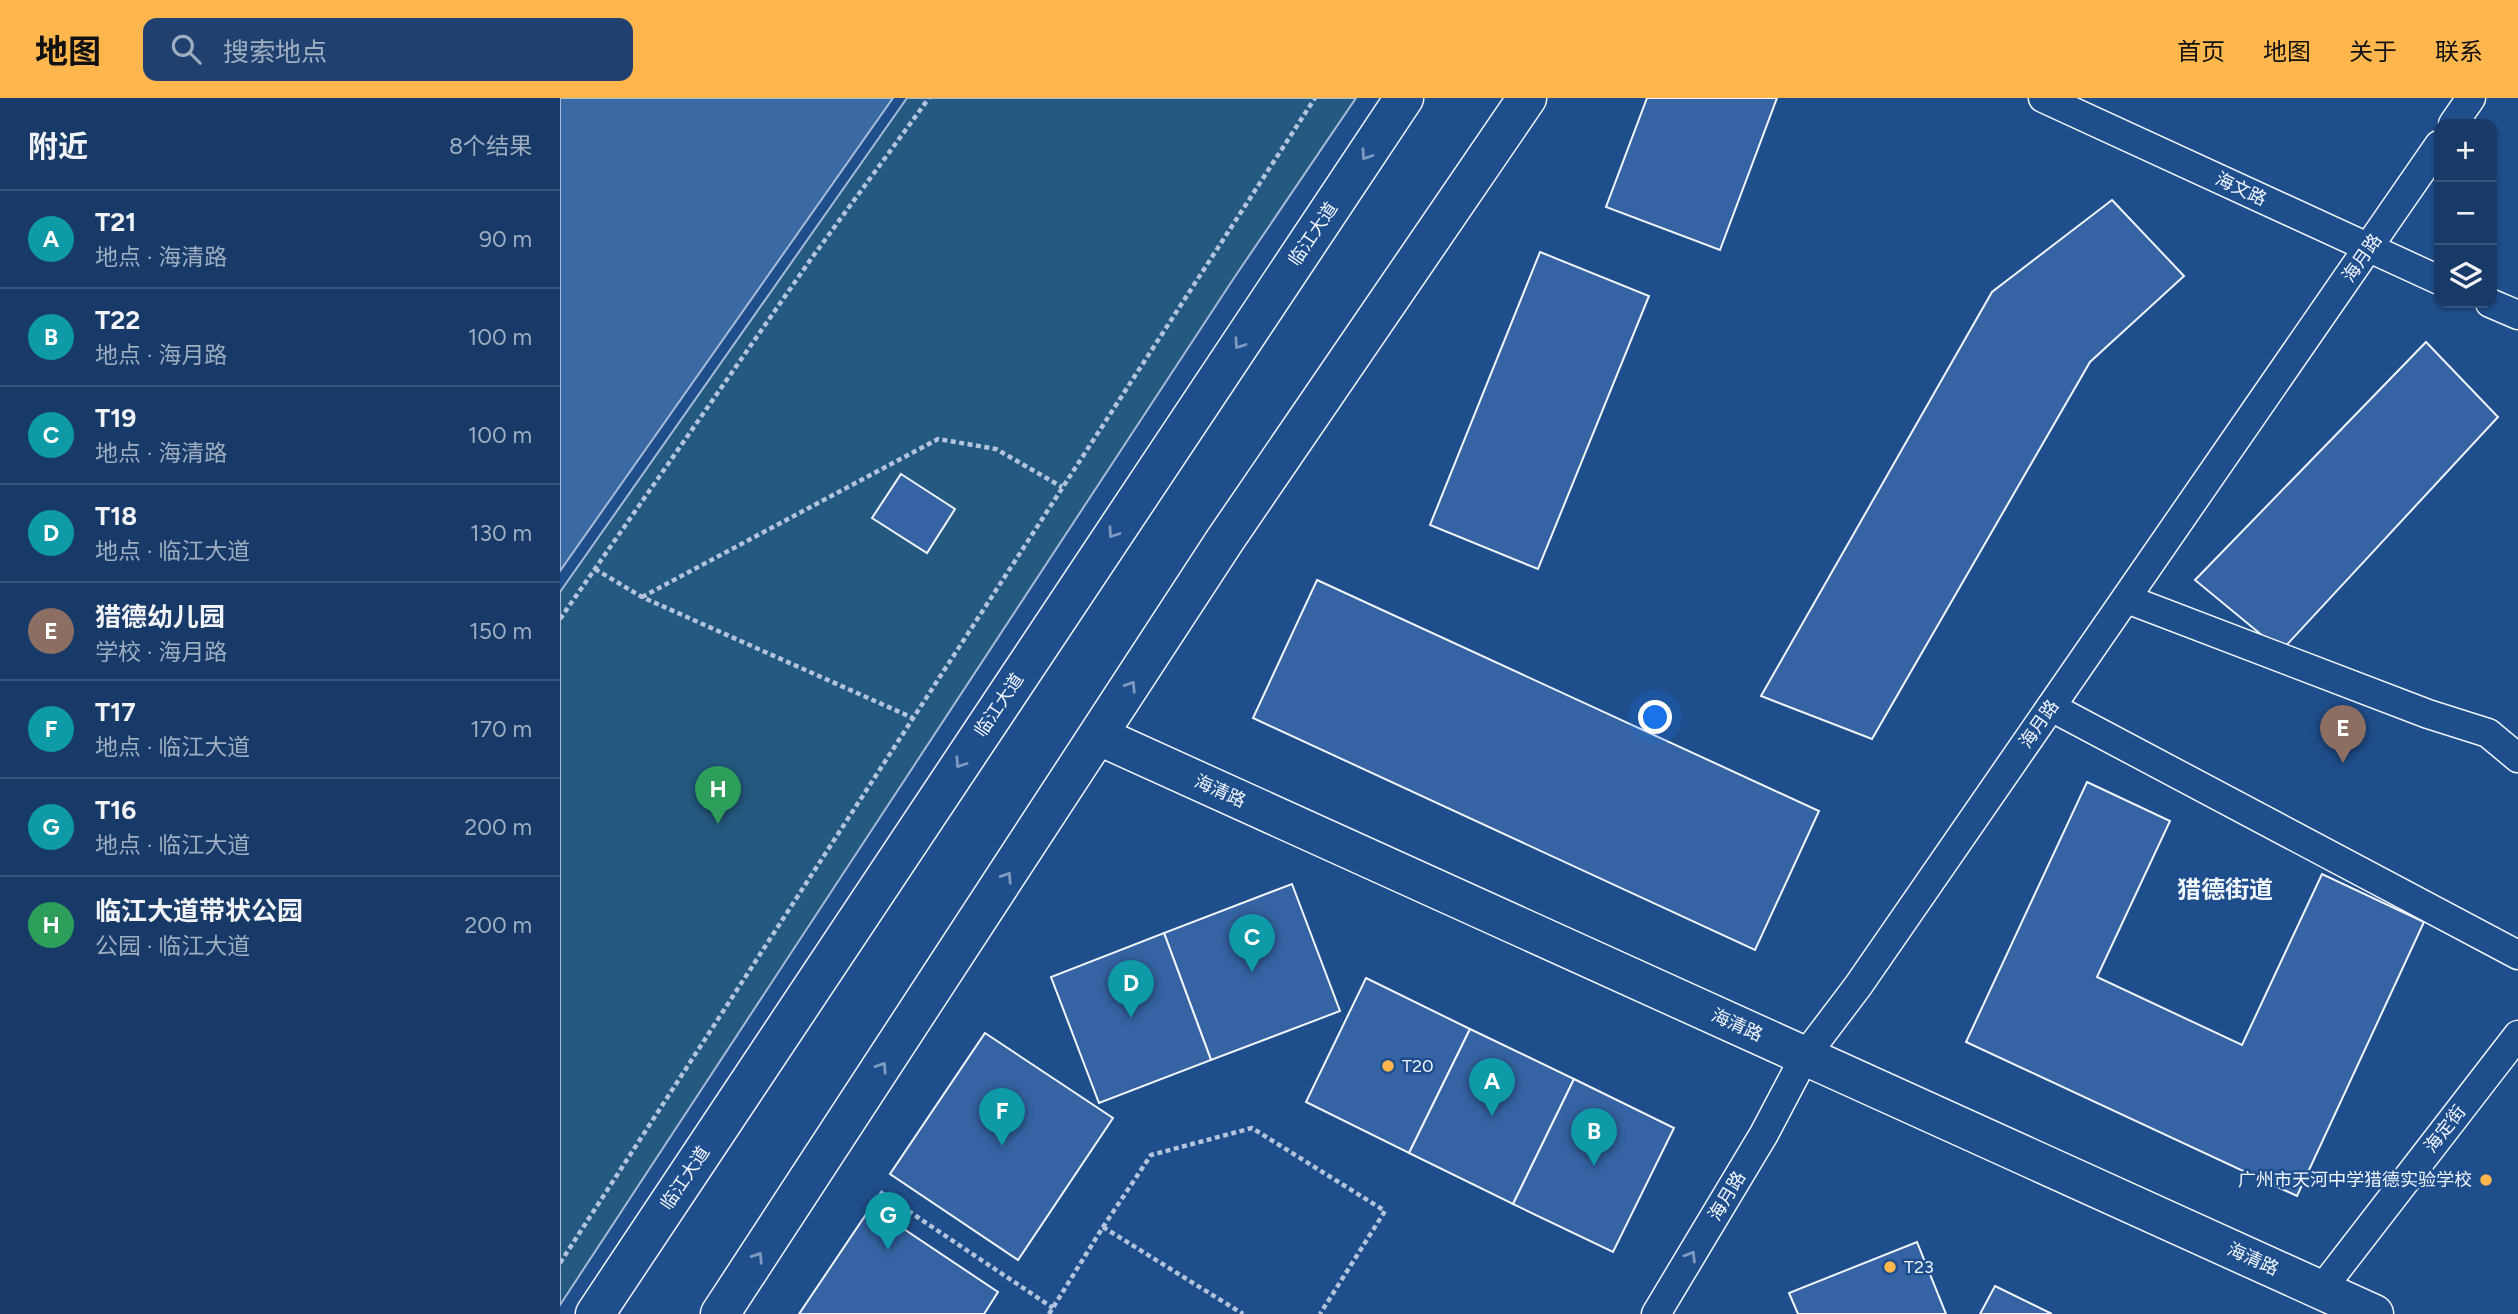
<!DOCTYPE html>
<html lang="zh">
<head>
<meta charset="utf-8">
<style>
  :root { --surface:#173a69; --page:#20416f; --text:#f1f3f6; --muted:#9eadc0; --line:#36547d; --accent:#ffb74d }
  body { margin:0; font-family:Figtree,"Noto Sans SC",sans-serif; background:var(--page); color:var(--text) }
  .controls { position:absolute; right:21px; top:21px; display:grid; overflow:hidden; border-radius:14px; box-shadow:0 2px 5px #0004 }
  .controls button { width:63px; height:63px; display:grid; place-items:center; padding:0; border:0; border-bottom:2px solid var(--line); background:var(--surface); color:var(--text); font:35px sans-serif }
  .you { position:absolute; left:1096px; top:620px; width:24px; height:24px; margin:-18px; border:5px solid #fff; border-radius:50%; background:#1a73e8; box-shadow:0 0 0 10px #1a73e833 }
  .badge { display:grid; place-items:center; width:46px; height:46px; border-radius:50%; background:var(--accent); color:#fff; font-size:23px; font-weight:700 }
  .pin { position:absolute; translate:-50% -58px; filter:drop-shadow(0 2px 4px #0008) }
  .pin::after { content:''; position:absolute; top:37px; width:24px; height:21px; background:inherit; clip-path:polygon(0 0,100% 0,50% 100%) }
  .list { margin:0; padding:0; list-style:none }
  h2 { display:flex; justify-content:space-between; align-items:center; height:91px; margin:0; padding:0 28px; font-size:30px }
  h2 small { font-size:23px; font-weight:400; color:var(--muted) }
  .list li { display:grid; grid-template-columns:46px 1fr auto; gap:21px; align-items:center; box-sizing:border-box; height:98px; padding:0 28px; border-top:2px solid var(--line) }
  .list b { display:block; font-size:26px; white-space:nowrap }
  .list p { margin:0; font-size:23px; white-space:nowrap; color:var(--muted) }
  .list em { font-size:23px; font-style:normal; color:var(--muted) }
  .icon { flex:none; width:38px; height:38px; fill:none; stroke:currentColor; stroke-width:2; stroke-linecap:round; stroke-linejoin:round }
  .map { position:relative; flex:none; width:1958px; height:1216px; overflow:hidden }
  header { display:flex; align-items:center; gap:42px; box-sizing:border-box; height:98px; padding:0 35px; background:var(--accent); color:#111 }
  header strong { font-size:33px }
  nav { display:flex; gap:38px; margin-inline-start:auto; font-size:24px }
  .search { width:490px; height:63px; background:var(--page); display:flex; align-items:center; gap:18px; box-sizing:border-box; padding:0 24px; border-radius:14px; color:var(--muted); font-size:26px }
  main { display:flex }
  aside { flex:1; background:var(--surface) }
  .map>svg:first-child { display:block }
  .green { fill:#245a82; stroke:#a8bbd7; stroke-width:2 }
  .water { fill:#3b69a3; stroke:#a8bbd7; stroke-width:2 }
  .building { fill:#3563a3; stroke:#f2f6ff; stroke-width:2 }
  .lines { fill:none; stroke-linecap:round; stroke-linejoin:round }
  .street-casing { stroke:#f2f6ff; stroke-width:31 }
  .secondary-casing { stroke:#f2f6ff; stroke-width:41 }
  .path { stroke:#b3c4dc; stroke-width:4.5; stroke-dasharray:5 3.5; stroke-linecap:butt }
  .street { stroke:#1f4e8c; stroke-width:28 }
  .secondary { stroke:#1f4e8c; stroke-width:38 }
  .oneway { stroke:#7e9ac0 }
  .poi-dot { fill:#ffb74d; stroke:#1f4e8c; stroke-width:2.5 }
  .labels { text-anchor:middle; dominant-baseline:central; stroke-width:5; stroke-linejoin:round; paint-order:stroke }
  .street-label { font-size:18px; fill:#f2f6ff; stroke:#1f4e8c }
  .poi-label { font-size:18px; fill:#f2f6ff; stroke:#1f4e8c; text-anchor:start }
  .district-label { font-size:24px; font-weight:bold; fill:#f2f6ff; stroke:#1f4e8c }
</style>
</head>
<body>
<header>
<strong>地图</strong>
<div class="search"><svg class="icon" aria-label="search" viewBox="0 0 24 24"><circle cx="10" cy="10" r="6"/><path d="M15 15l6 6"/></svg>搜索地点</div>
<nav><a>首页</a><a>地图</a><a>关于</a><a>联系</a></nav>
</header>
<main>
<aside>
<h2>附近<small>8个结果</small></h2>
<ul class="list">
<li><span class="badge" style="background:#0f9aa8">A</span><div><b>T21</b><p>地点 · 海清路</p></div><em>90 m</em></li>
<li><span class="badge" style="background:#0f9aa8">B</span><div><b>T22</b><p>地点 · 海月路</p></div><em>100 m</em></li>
<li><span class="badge" style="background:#0f9aa8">C</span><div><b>T19</b><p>地点 · 海清路</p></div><em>100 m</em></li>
<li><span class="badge" style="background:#0f9aa8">D</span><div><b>T18</b><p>地点 · 临江大道</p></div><em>130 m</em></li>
<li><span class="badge" style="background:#8d6e63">E</span><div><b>猎德幼儿园</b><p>学校 · 海月路</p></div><em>150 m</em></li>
<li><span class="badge" style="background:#0f9aa8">F</span><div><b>T17</b><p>地点 · 临江大道</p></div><em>170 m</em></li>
<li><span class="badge" style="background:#0f9aa8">G</span><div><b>T16</b><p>地点 · 临江大道</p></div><em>200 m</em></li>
<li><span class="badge" style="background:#2e9e5b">H</span><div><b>临江大道带状公园</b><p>公园 · 临江大道</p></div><em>200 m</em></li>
</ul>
</aside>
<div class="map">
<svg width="1958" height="1216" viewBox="0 0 1958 1216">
  <rect width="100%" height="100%" fill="#1f4e8c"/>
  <polygon class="green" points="347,0 796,0 674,180 0,1207 0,494"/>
  <polygon class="water" points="0,0 333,0 0,473"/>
  <g class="building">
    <polygon points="1087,0 1217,0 1160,152 1046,109"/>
    <polygon points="1552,102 1624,178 1530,264 1312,641 1201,598 1432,194"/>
    <polygon points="980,154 1089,198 978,471 870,427"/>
    <polygon points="1866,244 1938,319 1721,553 1635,482"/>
    <polygon points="341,376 395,411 367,455 312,420"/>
    <polygon points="757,482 1259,713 1195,852 693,620"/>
    <polygon points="1527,684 1610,723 1537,879 1682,947 1762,776 1864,824 1737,1098 1406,944"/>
    <polygon points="732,786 780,913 651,962 604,835"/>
    <polygon points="604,835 651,962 539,1005 491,879"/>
    <polygon points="806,880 910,931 849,1055 746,1004"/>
    <polygon points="910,931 1014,981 953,1106 849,1055"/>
    <polygon points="425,935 553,1020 458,1162 330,1076"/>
    <polygon points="1014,981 1114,1030 1053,1154 953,1106"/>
    <polygon points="311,1109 438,1194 424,1216 239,1216"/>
    <polygon points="1357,1144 1386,1216 1238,1216 1229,1195"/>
    <polygon points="1435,1188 1492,1216 1420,1216"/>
  </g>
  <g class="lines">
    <g class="street-casing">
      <g id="street">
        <polyline points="1483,0 1879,182"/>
        <polyline points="1893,26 1911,0"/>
        <polyline points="1930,205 1958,217"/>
        <polyline points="1567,501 1868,616 1928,635 1958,660"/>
        <polyline points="1491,609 1958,857"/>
        <polyline points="1761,1192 1958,937"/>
        <polyline points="1096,1216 1204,1036 1245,958 1298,888 1879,47"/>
      </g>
    </g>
    <g class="secondary-casing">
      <g id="secondary">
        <polyline points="539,638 1814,1216"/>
        <polyline points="35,1216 844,0"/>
        <polyline points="160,1216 665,442 967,0"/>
      </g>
    </g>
    <g class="path">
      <polyline points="35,471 82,499 353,620"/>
      <polyline points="82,499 378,341 436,351 502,389"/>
      <polyline points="0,521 251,161 369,0"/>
      <polyline points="320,1094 493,1210"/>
      <polyline points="543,1129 683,1216"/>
      <polyline points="0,1165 755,0"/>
      <polyline points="489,1216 543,1129 591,1057 692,1030 825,1113 760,1216"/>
    </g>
    <use href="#street" class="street"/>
    <use href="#secondary" class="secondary"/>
  </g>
  <defs><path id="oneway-chevron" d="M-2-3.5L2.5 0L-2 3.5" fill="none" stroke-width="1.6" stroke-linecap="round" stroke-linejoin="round" transform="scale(1.75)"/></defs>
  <g class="oneway">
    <use href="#oneway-chevron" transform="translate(806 57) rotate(124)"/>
    <use href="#oneway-chevron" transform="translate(679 246) rotate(124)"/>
    <use href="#oneway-chevron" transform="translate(553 435) rotate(124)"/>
    <use href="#oneway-chevron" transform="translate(571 588) rotate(-57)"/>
    <use href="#oneway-chevron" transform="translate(400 665) rotate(124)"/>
    <use href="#oneway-chevron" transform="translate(447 779) rotate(-57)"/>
    <use href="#oneway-chevron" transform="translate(322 969) rotate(-57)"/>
    <use href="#oneway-chevron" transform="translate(1131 1158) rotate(-59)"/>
    <use href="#oneway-chevron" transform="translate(198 1159) rotate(-57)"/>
  </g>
  <g class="poi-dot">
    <circle cx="828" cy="968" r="7"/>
    <circle cx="1926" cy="1082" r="7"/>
    <circle cx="1330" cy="1169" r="7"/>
  </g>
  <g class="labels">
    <g class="street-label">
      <text transform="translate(1681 91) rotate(25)">海文路</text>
      <text transform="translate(753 136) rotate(-56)">临江大道</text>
      <text transform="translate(1802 160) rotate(-55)">海月路</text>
      <text transform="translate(439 607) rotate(-56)">临江大道</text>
      <text transform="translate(1479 626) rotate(-55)">海月路</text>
      <text transform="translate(660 693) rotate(24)">海清路</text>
      <text transform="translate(1177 927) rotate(24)">海清路</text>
      <text transform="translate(1885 1031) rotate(-52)">海定街</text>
      <text transform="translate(125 1080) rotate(-56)">临江大道</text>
      <text transform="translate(1167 1098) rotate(-59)">海月路</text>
      <text transform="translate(1693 1161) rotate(24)">海清路</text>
    </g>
    <g class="poi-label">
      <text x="842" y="968">T20</text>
      <text x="1912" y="1082" text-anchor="end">广州市天河中学猎德实验学校</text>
      <text x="1344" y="1169">T23</text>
    </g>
    <g class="district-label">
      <text x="1665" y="791">猎德街道</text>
    </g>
  </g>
</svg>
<div class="controls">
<button>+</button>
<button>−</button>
<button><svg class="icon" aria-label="layers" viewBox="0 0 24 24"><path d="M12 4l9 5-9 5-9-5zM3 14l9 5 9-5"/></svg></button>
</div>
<div class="you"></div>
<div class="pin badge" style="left:932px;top:1018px;background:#0f9aa8">A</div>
<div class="pin badge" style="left:1034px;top:1068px;background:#0f9aa8">B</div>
<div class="pin badge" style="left:692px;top:874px;background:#0f9aa8">C</div>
<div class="pin badge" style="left:571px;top:920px;background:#0f9aa8">D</div>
<div class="pin badge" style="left:1783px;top:665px;background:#8d6e63">E</div>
<div class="pin badge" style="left:442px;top:1048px;background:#0f9aa8">F</div>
<div class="pin badge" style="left:328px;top:1152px;background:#0f9aa8">G</div>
<div class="pin badge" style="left:158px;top:726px;background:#2e9e5b">H</div>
</div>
</main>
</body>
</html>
